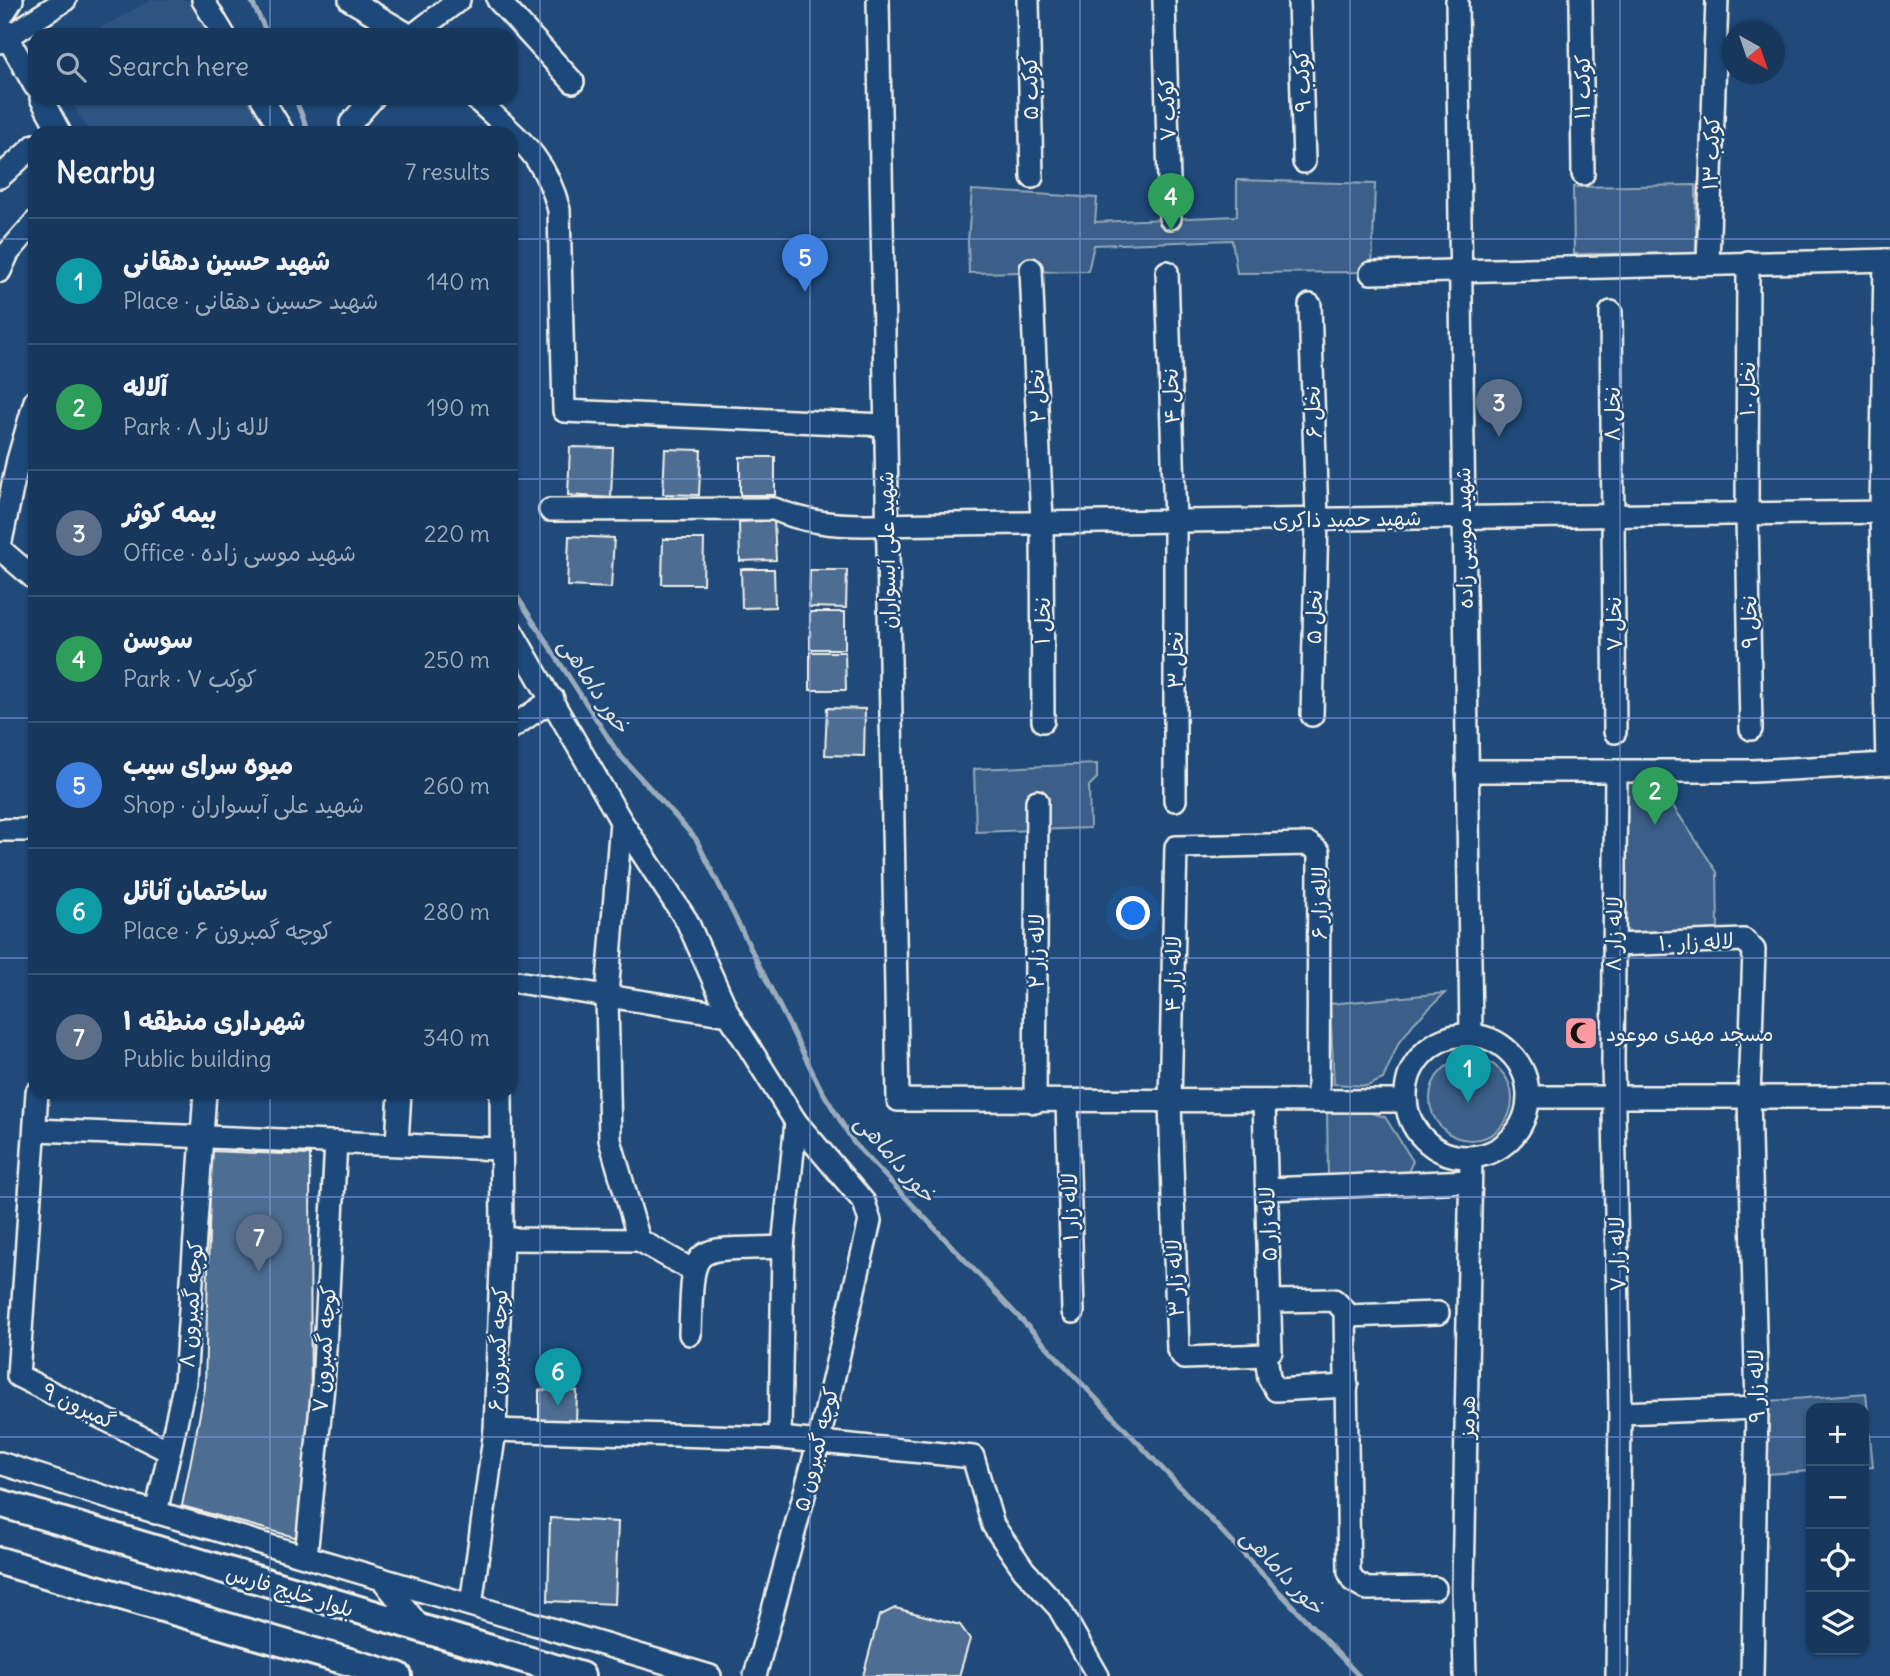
<!DOCTYPE html>
<html lang="en">
<head>
<meta charset="utf-8">
<style>
  :root { --surface:#17385c; --page:#203f62; --text:#f1f3f6; --muted:#9eacbb; --line:#365272; --accent:#ea580c }
  body { margin:0; font-family:Delius,"Playpen Sans Arabic",sans-serif; background:var(--page); color:var(--text) }
  .controls { position:absolute; right:21px; bottom:21px; display:grid; overflow:hidden; border-radius:14px; box-shadow:0 2px 5px #0004 }
  .controls button { width:63px; height:63px; display:grid; place-items:center; padding:0; border:0; border-bottom:2px solid var(--line); background:var(--surface); color:var(--text); font:35px sans-serif }
  .compass { position:absolute; left:1722px; top:21px; width:63px; height:63px; border-radius:50%; background:var(--surface); box-shadow:0 2px 5px #0004; rotate:140deg }
  .you { position:absolute; left:1134px; top:914px; width:24px; height:24px; margin:-18px; border:5px solid #fff; border-radius:50%; background:#1a73e8; box-shadow:0 0 0 10px #1a73e833 }
  .badge { display:grid; place-items:center; width:46px; height:46px; border-radius:50%; background:var(--accent); color:#fff; font-size:23px; font-weight:700 }
  .pin { position:absolute; translate:-50% -58px; filter:drop-shadow(0 2px 4px #0008) }
  .pin::after { content:''; position:absolute; top:37px; width:24px; height:21px; background:inherit; clip-path:polygon(0 0,100% 0,50% 100%) }
  .list { margin:0; padding:0; list-style:none }
  h2 { display:flex; justify-content:space-between; align-items:center; height:91px; margin:0; padding:0 28px; font-size:30px }
  h2 small { font-size:23px; font-weight:400; color:var(--muted) }
  .list li { display:grid; grid-template-columns:46px 1fr auto; gap:21px; align-items:center; box-sizing:border-box; height:126px; padding:0 28px; border-top:2px solid var(--line) }
  .list b { display:block; font-size:26px; white-space:nowrap }
  .list p { margin:0; font-size:23px; white-space:nowrap; color:var(--muted) }
  .list em { font-size:23px; font-style:normal; color:var(--muted) }
  .icon { flex:none; width:38px; height:38px; fill:none; stroke:currentColor; stroke-width:2; stroke-linecap:round; stroke-linejoin:round }
  .map { position:relative; flex:none; width:1890px; height:1676px; overflow:hidden }
  .search { position:absolute; background:var(--surface); box-shadow:0 2px 5px #0004; left:28px; top:28px; width:490px; height:77px; display:flex; align-items:center; gap:18px; box-sizing:border-box; padding:0 24px; border-radius:21px; color:var(--muted); font-size:26px }
  .panel { position:absolute; background:var(--surface); box-shadow:0 2px 5px #0004; left:28px; top:126px; width:490px; height:973px; border-radius:21px }
  .map>svg:first-child { display:block }
  .built { fill:#2d5581 }
  .green { fill:#3a5f88; stroke:#97a8b8; stroke-width:2 }
  .lines { fill:none; stroke-linecap:round; stroke-linejoin:round }
  .stream { stroke:#9cacbb; stroke-width:5 }
  .building { fill:#4d6e92; stroke:#f4f1e8; stroke-width:2 }
  .minor-casing { stroke:#f4f1e8; stroke-width:26 }
  .major-casing { stroke:#f4f1e8; stroke-width:32 }
  .minor { stroke:#1f4a7a; stroke-width:21 }
  .major { stroke:#1f4a7a; stroke-width:26 }
  .grid { fill:none; stroke:#7e97df; stroke-width:2; stroke-opacity:0.55 }
  .labels { text-anchor:middle; dominant-baseline:central; stroke-width:5; stroke-linejoin:round; paint-order:stroke }
  .street-label { font-size:21px; fill:#f4f1e8; stroke:#1f4a7a }
  .poi-label { font-size:21px; fill:#f4f1e8; stroke:#1f4a7a; text-anchor:start }
  .water-label { font-size:23px; font-style:italic; fill:#dee0dd; stroke:#1f4a7a }
</style>
</head>
<body>
<div class="map">
<svg width="1890" height="1676" viewBox="0 0 1890 1676">
  <rect width="100%" height="100%" fill="#1f4a7a"/>
  <filter id="ink" filterUnits="userSpaceOnUse"><feTurbulence type="fractalNoise" baseFrequency=".0143" numOctaves="2"/><feDisplacementMap in="SourceGraphic" scale="14" xChannelSelector="R" yChannelSelector="G"/><feConvolveMatrix kernelMatrix="1 2 1 2 8 2 1 2 1" color-interpolation-filters="sRGB"/></filter>
  <g filter="url(#ink)">
    <g class="built">
      <polygon points="151,0 192,0 215,35 88,35"/>
      <polygon points="69,98 256,98 278,133 90,133"/>
    </g>
    <g class="green">
      <polygon points="1237,180 1375,184 1372,272 1237,273 1232,240 1094,245 1088,271 969,273 968,241 972,190 1097,198 1095,222 1237,216"/>
      <polygon points="1696,185 1696,253 1574,254 1573,187"/>
      <polygon points="1097,764 1097,778 1089,786 1090,828 976,832 974,769"/>
      <polygon points="1624,777 1655,779 1717,872 1718,930 1626,932"/>
      <polygon points="1445,993 1414,1023 1398,1044 1383,1079 1367,1086 1334,1084 1330,1004"/>
      <circle cx="1471" cy="1099" r="41"/>
      <polygon points="1327,1111 1368,1112 1385,1117 1413,1161 1408,1172 1328,1176"/>
      <polygon points="1866,1393 1873,1467 1864,1468 1864,1408 1811,1408 1811,1471 1767,1474 1770,1401"/>
    </g>
    <g class="lines">
      <g class="stream">
        <polyline points="251,0 268,35"/>
        <polyline points="295,98 309,133"/>
        <polyline points="511,587 618,753 696,839 821,1089 854,1143 1359,1676"/>
      </g>
    </g>
    <g class="building">
      <polygon points="570,447 613,448 611,498 568,495"/>
      <polygon points="665,449 701,450 699,495 663,494"/>
      <rect x="740" y="457" width="35" height="38"/>
      <polygon points="774,520 776,560 740,561 739,522"/>
      <polygon points="569,536 614,538 611,588 567,586"/>
      <polygon points="663,539 704,539 703,584 662,584"/>
      <polygon points="741,569 774,569 775,607 742,608"/>
      <polygon points="810,570 847,570 846,608 809,607"/>
      <rect x="810" y="612" width="35" height="37"/>
      <polygon points="810,652 845,652 846,690 810,690"/>
      <polygon points="827,708 865,709 864,756 825,755"/>
      <polygon points="211,1151 310,1155 311,1446 298,1538 182,1506 205,1388"/>
      <polygon points="539,1390 577,1391 576,1423 539,1421"/>
      <polygon points="550,1518 618,1522 615,1604 548,1601"/>
      <polygon points="895,1608 960,1625 970,1639 959,1676 863,1676 879,1616"/>
    </g>
    <g class="lines">
      <g class="minor-casing">
        <g id="minor">
          <polyline points="203,0 224,35"/>
          <polyline points="350,0 409,35"/>
          <polyline points="498,0 573,82"/>
          <polyline points="878,0 898,1100 1406,1101"/>
          <polyline points="1028,0 1032,177"/>
          <polyline points="1164,0 1170,218"/>
          <polyline points="1299,0 1304,162"/>
          <polyline points="1457,0 1471,1034"/>
          <polyline points="1581,0 1583,174"/>
          <polyline points="0,19 12,0"/>
          <polyline points="1,26 35,86"/>
          <polyline points="413,35 459,0"/>
          <polyline points="0,42 65,0"/>
          <polyline points="41,98 60,133"/>
          <polyline points="262,98 283,133"/>
          <path d="M475 98C516 137 545 154 559 210L564 411 885 425"/>
          <polyline points="351,123 373,98"/>
          <polyline points="0,177 35,145"/>
          <polyline points="1885,260 1881,512 1887,764"/>
          <polyline points="1748,262 1747,515 1751,729"/>
          <polyline points="1708,263 1717,0"/>
          <polyline points="1031,269 1042,522 1043,721"/>
          <polyline points="0,271 8,253 35,222"/>
          <polyline points="1167,272 1175,520 1175,800"/>
          <polyline points="1371,273 1890,260"/>
          <polyline points="1310,305 1317,519 1312,715"/>
          <polyline points="1611,312 1615,732"/>
          <path d="M550 510 774 509C804 522 833 525 864 525L1890 512"/>
          <polyline points="0,546 18,460 35,401"/>
          <polyline points="0,549 35,579"/>
          <polyline points="511,630 621,821 687,921 729,1015 796,1122 864,1202 870,1221 818,1444 755,1676"/>
          <polyline points="511,728 553,699"/>
          <polyline points="1467,771 1752,771 1890,764"/>
          <polyline points="1616,771 1613,1061 1620,1413 1617,1676"/>
          <polyline points="621,821 607,995 610,1140 639,1240"/>
          <polyline points="0,830 35,830"/>
          <polyline points="1614,945 1744,940 1754,950 1749,1097 1757,1408 1752,1676"/>
          <polyline points="511,981 729,1015"/>
          <circle cx="1467" cy="1096" r="61"/>
          <polyline points="37,1092 18,1376 169,1451"/>
          <polyline points="1529,1097 1890,1097"/>
          <polyline points="1264,1101 1271,1351 1266,1355 1184,1358 1178,1350 1170,1102 1176,847 1309,844 1319,852 1318,1101"/>
          <polyline points="1035,1102 1037,801"/>
          <polyline points="1067,1102 1073,1312"/>
          <polyline points="36,1130 499,1149"/>
          <polyline points="397,1143 400,1092"/>
          <polyline points="1267,1189 1470,1181"/>
          <polyline points="502,1239 639,1240 692,1270"/>
          <polyline points="1271,1301 1334,1300 1345,1311 1349,1572 1353,1581 1367,1589 1435,1588"/>
          <polyline points="1346,1316 1438,1313"/>
          <path d="M690 1334C693 1237 690 1251 783 1247"/>
          <polyline points="1266,1355 1269,1378 1276,1390 1347,1386"/>
          <polyline points="1620,1413 1757,1408"/>
          <polyline points="495,1430 780,1438 973,1457 993,1525 1024,1570 1059,1608 1098,1676"/>
          <polyline points="780,1438 783,1247 796,1122"/>
          <polyline points="0,1463 118,1501 710,1676"/>
          <polyline points="156,1513 185,1382 205,1092"/>
          <polyline points="306,1556 323,1386 336,1142"/>
          <polyline points="382,1579 423,1631"/>
          <polyline points="471,1605 495,1430 502,1239 501,1092"/>
          <polyline points="1465,1676 1463,1588 1471,1158"/>
        </g>
      </g>
      <g class="major-casing">
        <g id="major">
          <polyline points="0,1503 581,1676"/>
          <polyline points="0,1561 398,1676"/>
        </g>
      </g>
      <use href="#minor" class="minor"/>
      <use href="#major" class="major"/>
    </g>
  </g>
  <path class="grid" d="M270 0V35M540 0V1676M810 0V1676M1080 0V1676M1350 0V1676M1620 0V1676M270 98V133M0 239H35M511 239H1890M0 479H35M511 479H1890M0 718H35M511 718H1890M0 958H35M511 958H1890M270 1092V1676M0 1197H1890M0 1437H1811M1864 1437H1890"/>
  <defs>
    <g id="mosque-square" transform="scale(1.75)"><rect x="-9" y="-9" width="18" height="18" rx="4" fill="#ff9aa2" stroke="#1f4a7a"/><path d="M3.5-4.9A6 6 0 1 0 3.5 4.9A5 5 0 1 1 3.5-4.9Z" fill="#111"/></g>
  </defs>
  <g fill-rule="evenodd">
    <use href="#mosque-square" x="1581" y="1033"/>
  </g>
  <g class="labels">
    <g class="street-label">
      <text transform="translate(1302 81) rotate(-92)">کوکب ۹</text>
      <text transform="translate(1582 87) rotate(-90)">کوکب ۱۱</text>
      <text transform="translate(1030 88) rotate(-91)">کوکب ۵</text>
      <text transform="translate(1167 109) rotate(-92)">کوکب ۷</text>
      <text transform="translate(1711 153) rotate(-88)">کوکب ۱۳</text>
      <text transform="translate(1747 389) rotate(-90)">نخل ۱۰</text>
      <text transform="translate(1037 396) rotate(-92)">نخل ۲</text>
      <text transform="translate(1171 396) rotate(-92)">نخل ۴</text>
      <text transform="translate(1313 412) rotate(-92)">نخل ۶</text>
      <text transform="translate(1612 414) rotate(-90)">نخل ۸</text>
      <text transform="translate(1347 519) rotate(-1)">شهید حمید ذاکری</text>
      <text transform="translate(1464 538) rotate(-91)">شهید موسی زاده</text>
      <text transform="translate(887 550) rotate(-91)">شهید علی آبسواران</text>
      <text transform="translate(1314 617) rotate(-89)">نخل ۵</text>
      <text transform="translate(1042 621) rotate(-90)">نخل ۱</text>
      <text transform="translate(1749 622) rotate(-91)">نخل ۹</text>
      <text transform="translate(1614 624) rotate(-91)">نخل ۷</text>
      <text transform="translate(1175 660) rotate(-90)">نخل ۳</text>
      <text transform="translate(1319 903) rotate(-90)">لاله زار ۶</text>
      <text transform="translate(1614 934) rotate(-89)">لاله زار ۸</text>
      <text transform="translate(1696 942) rotate(-2)">لاله زار ۱۰</text>
      <text transform="translate(1036 951) rotate(-90)">لاله زار ۲</text>
      <text transform="translate(1173 974) rotate(-89)">لاله زار ۴</text>
      <text transform="translate(1070 1207) rotate(-91)">لاله زار ۱</text>
      <text transform="translate(1268 1224) rotate(-92)">لاله زار ۵</text>
      <text transform="translate(1617 1254) rotate(-91)">لاله زار ۷</text>
      <text transform="translate(1175 1278) rotate(-92)">لاله زار ۳</text>
      <text transform="translate(191 1304) rotate(-86)">کوچه گمبرون ۸</text>
      <text transform="translate(324 1349) rotate(-86)">کوچه گمبرون ۷</text>
      <text transform="translate(498 1349) rotate(-88)">کوچه گمبرون ۶</text>
      <text transform="translate(1756 1386) rotate(-91)">لاله زار ۹</text>
      <text transform="translate(79 1406) rotate(26)">گمبرون ۹</text>
      <text transform="translate(1467 1417) rotate(-89)">هرمز</text>
      <text transform="translate(816 1449) rotate(-76)">کوچه گمبرون ۵</text>
      <text transform="translate(290 1591) rotate(17)">بلوار خلیج فارس</text>
    </g>
    <g class="poi-label">
      <text x="1606" y="1033">مسجد مهدی موعود</text>
    </g>
    <g class="water-label">
      <text transform="translate(595 685) rotate(57)">خور داماهی</text>
      <text transform="translate(896 1158) rotate(49)">خور داماهی</text>
      <text transform="translate(1283 1571) rotate(47)">خور داماهی</text>
    </g>
  </g>
</svg>
<div class="controls">
<button>+</button>
<button>−</button>
<button><svg class="icon" aria-label="locate" viewBox="0 0 24 24"><circle cx="12" cy="12" r="6"/><path d="M12 2v4M12 18v4M2 12h4M18 12h4"/></svg></button>
<button><svg class="icon" aria-label="layers" viewBox="0 0 24 24"><path d="M12 4l9 5-9 5-9-5zM3 14l9 5 9-5"/></svg></button>
</div>
<svg class="compass" viewBox="-18 -18 36 36"><path d="M0-13l5 13h-10z" fill="#e53935"/><path d="M0 13l5-13h-10z" fill="#9eacbb"/></svg>
<div class="you"></div>
<div class="pin badge" style="left:1468px;top:1103px;background:#0f9aa8">1</div>
<div class="pin badge" style="left:1655px;top:825px;background:#2e9e5b">2</div>
<div class="pin badge" style="left:1499px;top:437px;background:#5c6f8a">3</div>
<div class="pin badge" style="left:1171px;top:231px;background:#2e9e5b">4</div>
<div class="pin badge" style="left:805px;top:292px;background:#3f7fe0">5</div>
<div class="pin badge" style="left:558px;top:1406px;background:#0f9aa8">6</div>
<div class="pin badge" style="left:259px;top:1272px;background:#5c6f8a">7</div>
<div class="search"><svg class="icon" aria-label="search" viewBox="0 0 24 24"><circle cx="10" cy="10" r="6"/><path d="M15 15l6 6"/></svg>Search here</div>
<section class="panel">
<h2>Nearby<small>7 results</small></h2>
<ul class="list">
<li><span class="badge" style="background:#0f9aa8">1</span><div><b>شهید حسین دهقانی</b><p>Place · شهید حسین دهقانی</p></div><em>140 m</em></li>
<li><span class="badge" style="background:#2e9e5b">2</span><div><b>آلاله</b><p>Park · لاله زار ۸</p></div><em>190 m</em></li>
<li><span class="badge" style="background:#5c6f8a">3</span><div><b>بیمه کوثر</b><p>Office · شهید موسی زاده</p></div><em>220 m</em></li>
<li><span class="badge" style="background:#2e9e5b">4</span><div><b>سوسن</b><p>Park · کوکب ۷</p></div><em>250 m</em></li>
<li><span class="badge" style="background:#3f7fe0">5</span><div><b>میوه سرای سیب</b><p>Shop · شهید علی آبسواران</p></div><em>260 m</em></li>
<li><span class="badge" style="background:#0f9aa8">6</span><div><b>ساختمان آنائل</b><p>Place · کوچه گمبرون ۶</p></div><em>280 m</em></li>
<li><span class="badge" style="background:#5c6f8a">7</span><div><b>شهرداری منطقه ۱</b><p>Public building</p></div><em>340 m</em></li>
</ul>
</section>
</div>
</body>
</html>
